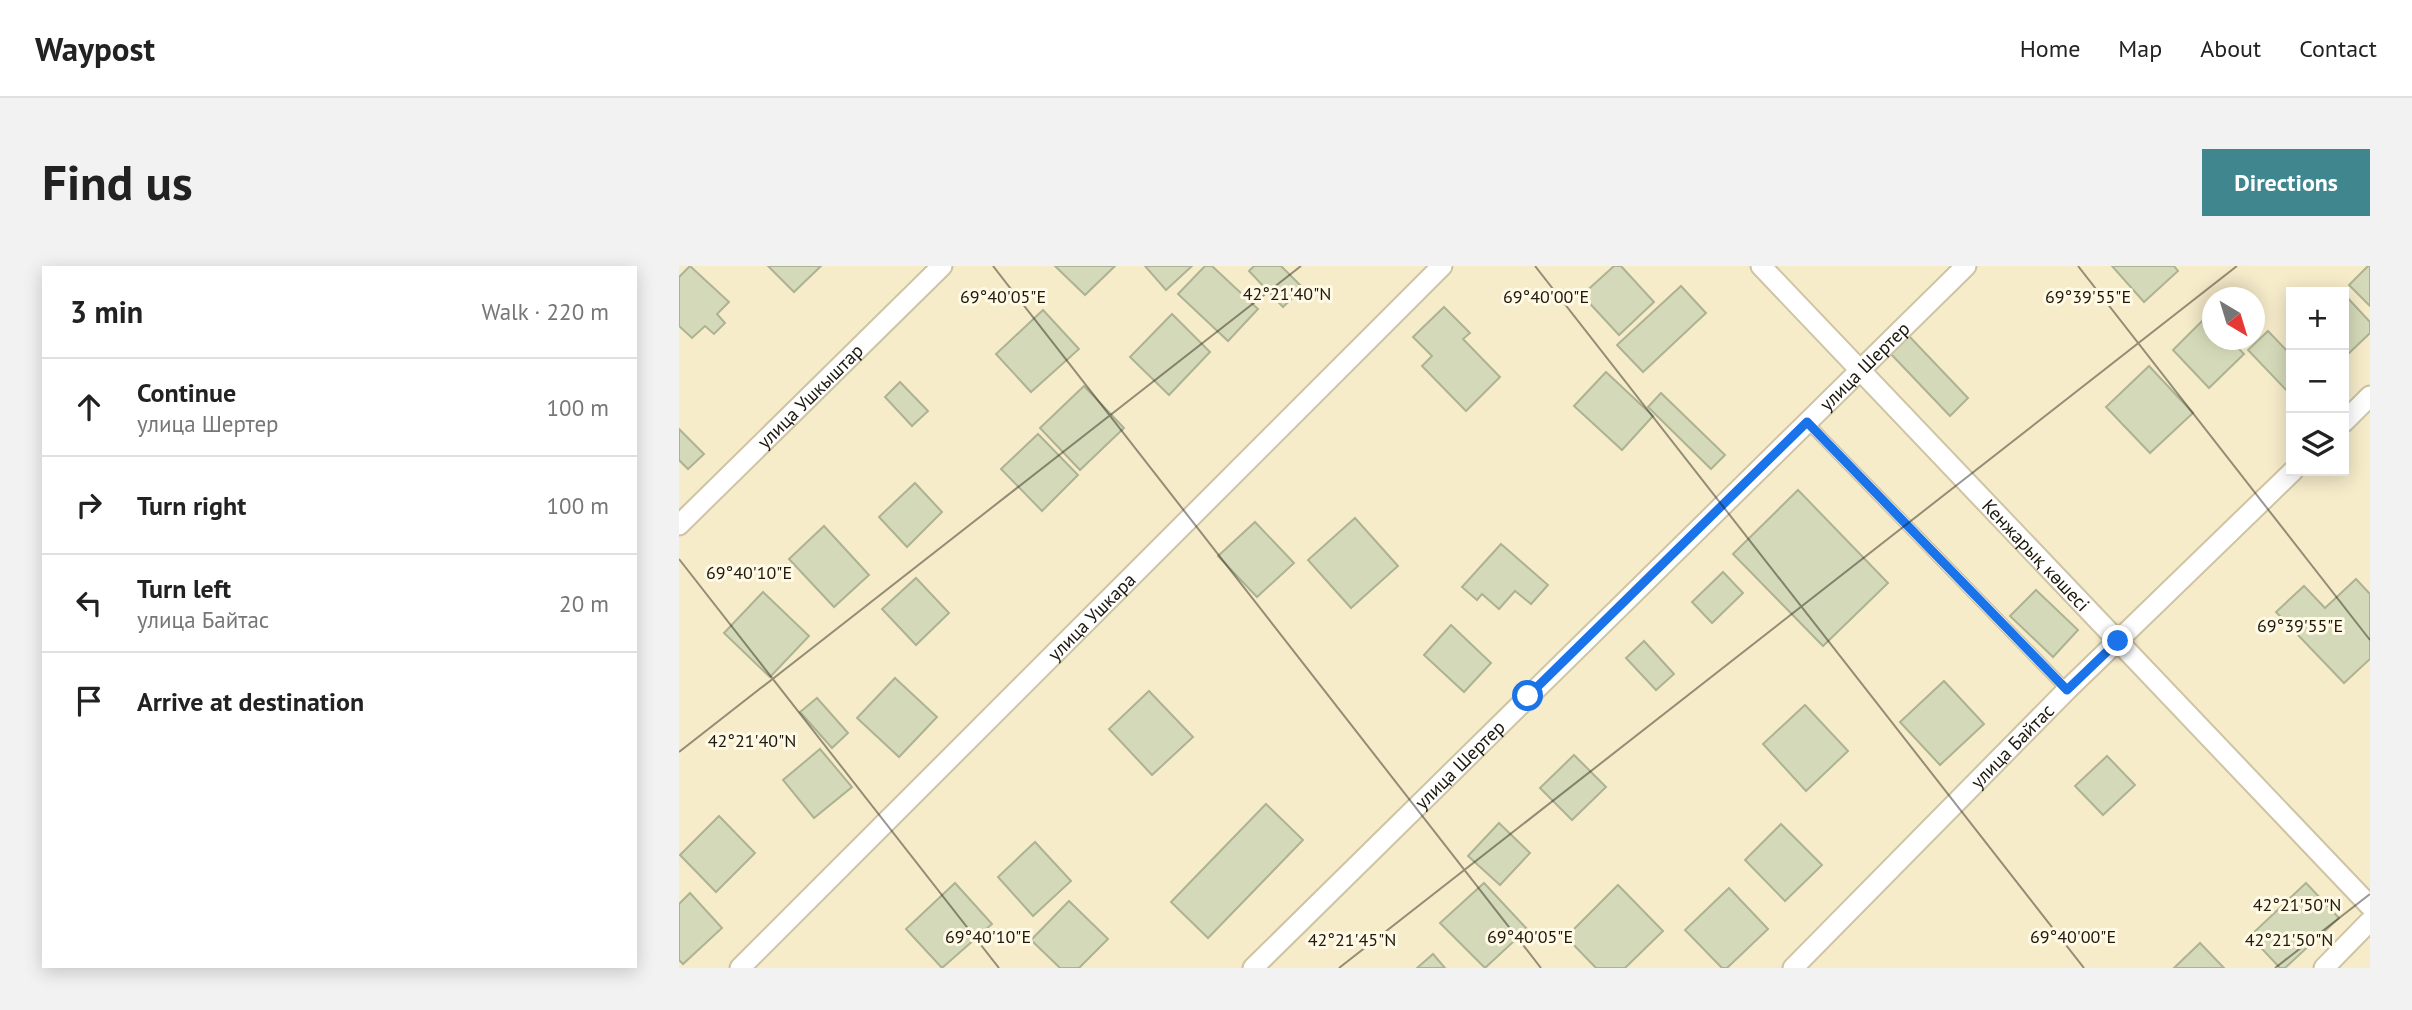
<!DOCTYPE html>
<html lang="en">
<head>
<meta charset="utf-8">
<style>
  :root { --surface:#fff; --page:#f2f2f2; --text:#222; --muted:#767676; --line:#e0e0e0; --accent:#3f868e }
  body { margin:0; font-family:"PT Sans",sans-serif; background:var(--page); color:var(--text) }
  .controls { position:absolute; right:21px; top:21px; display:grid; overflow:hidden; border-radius:0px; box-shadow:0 4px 18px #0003 }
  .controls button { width:63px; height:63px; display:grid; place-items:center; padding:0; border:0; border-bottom:2px solid var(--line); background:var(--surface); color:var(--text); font:35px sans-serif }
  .compass { position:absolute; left:1523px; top:21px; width:63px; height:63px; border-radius:50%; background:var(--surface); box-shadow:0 4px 18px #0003; rotate:142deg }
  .stop { position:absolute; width:21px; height:21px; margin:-16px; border:5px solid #1a73e8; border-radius:50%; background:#fff }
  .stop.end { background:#1a73e8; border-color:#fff; box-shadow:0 2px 7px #0008 }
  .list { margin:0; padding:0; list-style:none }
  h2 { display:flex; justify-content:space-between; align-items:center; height:91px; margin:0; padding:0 28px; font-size:30px }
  h2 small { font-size:23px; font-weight:400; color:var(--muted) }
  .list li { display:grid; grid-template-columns:46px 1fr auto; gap:21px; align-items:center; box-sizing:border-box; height:98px; padding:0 28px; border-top:2px solid var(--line) }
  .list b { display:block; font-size:26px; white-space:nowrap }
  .list p { margin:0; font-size:23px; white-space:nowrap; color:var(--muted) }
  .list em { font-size:23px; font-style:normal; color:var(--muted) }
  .icon { flex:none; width:38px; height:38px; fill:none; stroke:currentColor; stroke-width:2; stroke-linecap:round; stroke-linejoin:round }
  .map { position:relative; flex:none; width:1691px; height:702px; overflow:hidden; border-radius:0px }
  header { display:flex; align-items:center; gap:42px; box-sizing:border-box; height:98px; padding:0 35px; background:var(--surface); border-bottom:2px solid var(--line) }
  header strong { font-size:33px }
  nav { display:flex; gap:38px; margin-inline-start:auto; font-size:24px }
  .intro { display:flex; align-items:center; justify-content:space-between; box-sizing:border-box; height:168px; padding:0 42px }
  h1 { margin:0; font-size:49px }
  .button { padding:18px 32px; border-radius:0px; background:var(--accent); color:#fff; font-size:24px; font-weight:700 }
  main { display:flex; gap:42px; padding:0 42px }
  aside { flex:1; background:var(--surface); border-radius:0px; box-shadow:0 4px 18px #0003 }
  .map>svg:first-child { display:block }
  .building { fill:#d4dab9; stroke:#adb392; stroke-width:2 }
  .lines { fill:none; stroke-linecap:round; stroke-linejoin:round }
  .service-casing { stroke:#cec4a4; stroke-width:13 }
  .minor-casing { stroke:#cec4a4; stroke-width:23 }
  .service { stroke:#fff; stroke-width:10 }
  .minor { stroke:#fff; stroke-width:19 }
  .route { stroke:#1a73e8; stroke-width:9 }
  .ticks { fill:none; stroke:#1d190d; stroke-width:2; stroke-opacity:0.45 }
  .labels { text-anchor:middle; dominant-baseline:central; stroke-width:6; stroke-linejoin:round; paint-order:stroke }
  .street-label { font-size:19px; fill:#1d190d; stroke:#fff9e5 }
  .ticks-label { font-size:18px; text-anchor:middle; fill:#1d190d; stroke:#fff9e5; stroke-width:6; stroke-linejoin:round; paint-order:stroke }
</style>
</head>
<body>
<header>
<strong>Waypost</strong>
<nav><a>Home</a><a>Map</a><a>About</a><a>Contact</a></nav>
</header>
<div class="intro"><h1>Find us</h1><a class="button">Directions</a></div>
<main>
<aside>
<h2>3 min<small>Walk · 220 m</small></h2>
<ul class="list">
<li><svg class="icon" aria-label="ahead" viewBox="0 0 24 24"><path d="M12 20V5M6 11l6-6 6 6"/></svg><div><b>Continue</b><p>улица Шертер</p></div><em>100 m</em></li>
<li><svg class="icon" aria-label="right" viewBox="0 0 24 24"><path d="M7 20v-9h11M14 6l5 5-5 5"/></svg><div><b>Turn right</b></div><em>100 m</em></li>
<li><svg class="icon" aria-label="left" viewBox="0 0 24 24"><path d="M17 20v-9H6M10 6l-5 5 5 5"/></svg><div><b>Turn left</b><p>улица Байтас</p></div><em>20 m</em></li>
<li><svg class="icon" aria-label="arrive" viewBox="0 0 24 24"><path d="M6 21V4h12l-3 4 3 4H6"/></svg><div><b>Arrive at destination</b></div></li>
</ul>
</aside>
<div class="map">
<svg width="1691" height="702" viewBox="0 0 1691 702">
  <rect width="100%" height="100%" fill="#f6ecca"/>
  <g class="building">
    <polygon points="11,0 50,36 38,48 46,57 35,68 26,60 13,72 0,60 0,11"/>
    <polygon points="89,0 142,0 115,26"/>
    <polygon points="376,0 436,0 406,29"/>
    <polygon points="466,0 513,0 487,24"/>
    <polygon points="526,0 533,0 579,43 549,75 499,28"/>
    <polygon points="575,0 602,0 624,22 604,41 570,5"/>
    <polygon points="935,0 942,0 975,36 940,69 903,29"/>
    <polygon points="1433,0 1495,0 1499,5 1465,36"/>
    <polygon points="1689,0 1691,0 1691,40 1670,19"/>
    <polygon points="1002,20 1027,47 964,106 938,79"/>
    <polygon points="1665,28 1691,56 1691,67 1665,92"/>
    <polygon points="765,41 791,67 784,73 821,111 787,145 743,100 753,90 734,71"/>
    <polygon points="364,44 400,83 352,126 317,88"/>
    <polygon points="493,48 531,86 490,129 451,91"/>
    <polygon points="1528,50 1534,55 1534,74 1551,74 1565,88 1530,122 1494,84"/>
    <polygon points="1589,65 1612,89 1612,129 1569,84"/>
    <polygon points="1229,69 1289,132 1271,150 1210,86"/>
    <polygon points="1470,100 1514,147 1471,187 1427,141"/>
    <polygon points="927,106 974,150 943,184 895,140"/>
    <polygon points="221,116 249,145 233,160 206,131"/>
    <polygon points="405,120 445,162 401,204 361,162"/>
    <polygon points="982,127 1046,189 1032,203 969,141"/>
    <polygon points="0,163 25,188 9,203 0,194"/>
    <polygon points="359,168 399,209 363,245 322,203"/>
    <polygon points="236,217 263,246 228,281 200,251"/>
    <polygon points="1119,224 1209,317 1144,380 1054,288"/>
    <polygon points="676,252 719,300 672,342 629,294"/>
    <polygon points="576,256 615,297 578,331 539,290"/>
    <polygon points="145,260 190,309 155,341 110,293"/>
    <polygon points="822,278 869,319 852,338 836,325 820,343 803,328 798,334 783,321"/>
    <polygon points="1044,306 1064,327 1033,357 1013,336"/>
    <polygon points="237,312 270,347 237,379 203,343"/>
    <polygon points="1677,313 1691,328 1691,393 1665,417 1597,346 1625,320 1646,342"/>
    <polygon points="1357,324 1399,364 1374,391 1331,350"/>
    <polygon points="84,326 130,370 91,411 45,367"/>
    <polygon points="772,359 812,397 785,426 745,389"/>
    <polygon points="965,375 995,408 977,424 947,392"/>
    <polygon points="216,412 258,451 220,491 178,452"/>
    <polygon points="1265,415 1305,458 1261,499 1221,456"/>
    <polygon points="470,425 514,471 473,509 430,463"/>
    <polygon points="138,432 169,467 153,482 121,446"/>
    <polygon points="1126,439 1169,485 1127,525 1084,478"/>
    <polygon points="141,483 173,521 135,552 104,514"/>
    <polygon points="895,489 927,521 893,554 861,522"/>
    <polygon points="1428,490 1456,519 1424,549 1396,520"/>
    <polygon points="587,538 624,574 529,672 492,636"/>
    <polygon points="40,550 76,587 37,626 1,589"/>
    <polygon points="820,557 851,587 821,619 789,590"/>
    <polygon points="1102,558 1143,599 1106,635 1066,594"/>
    <polygon points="356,576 392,615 354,650 319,611"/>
    <polygon points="276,617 313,658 263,702 227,663"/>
    <polygon points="805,617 848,663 806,702 761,657"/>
    <polygon points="1627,617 1660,652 1606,702 1601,702 1571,670"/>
    <polygon points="939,619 984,665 946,702 917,702 887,671"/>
    <polygon points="1050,622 1089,663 1048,702 1043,702 1006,664"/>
    <polygon points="11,627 43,662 4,698 0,694 0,638"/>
    <polygon points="390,635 429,673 400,702 381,702 352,674"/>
    <polygon points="1521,677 1545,702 1495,702"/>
    <polygon points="754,688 766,702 738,702"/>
  </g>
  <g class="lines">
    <g class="service-casing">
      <polyline id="service" points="1128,156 1388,424"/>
    </g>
    <g class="minor-casing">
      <g id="minor">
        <path id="s1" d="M1082 0 1691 640"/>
        <polyline points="1665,156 1691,130"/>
        <path id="s2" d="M0 259 263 0"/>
        <path id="s3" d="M61 702 763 0"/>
        <path id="s4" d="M574 702 1287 0"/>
        <path id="s5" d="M1114 702 1388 424 1614 205"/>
        <polyline points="1645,702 1691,655"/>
      </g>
    </g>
    <use href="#service" class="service"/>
    <use href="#minor" class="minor"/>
  </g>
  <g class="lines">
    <polyline class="route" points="849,430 1128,156 1388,424 1439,375"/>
  </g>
  <path class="ticks" d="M314 0 862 702M856 0 1405 702M1399 0 1691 374M0 293 320 702M0 486 622 0M660 702 1558 0M1596 702 1691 628"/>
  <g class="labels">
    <g class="street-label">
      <text stroke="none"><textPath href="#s4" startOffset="858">улица Шертер</textPath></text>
      <text stroke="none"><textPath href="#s2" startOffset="184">улица Ушкыштар</textPath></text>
      <text stroke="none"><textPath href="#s1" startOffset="399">Кенжарық көшесі</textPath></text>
      <text stroke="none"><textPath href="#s3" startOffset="497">улица Ушкара</textPath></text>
      <text stroke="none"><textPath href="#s5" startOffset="312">улица Байтас</textPath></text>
      <text stroke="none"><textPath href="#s4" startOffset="290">улица Шертер</textPath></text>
    </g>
  </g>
  <g class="ticks-label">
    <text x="608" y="34">42°21'40"N</text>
    <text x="324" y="37">69°40'05"E</text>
    <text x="867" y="37">69°40'00"E</text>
    <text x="1409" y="37">69°39'55"E</text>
    <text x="70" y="313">69°40'10"E</text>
    <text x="1621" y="366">69°39'55"E</text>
    <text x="73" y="481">42°21'40"N</text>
    <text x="1618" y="645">42°21'50"N</text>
    <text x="309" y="677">69°40'10"E</text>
    <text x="851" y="677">69°40'05"E</text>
    <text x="1394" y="677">69°40'00"E</text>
    <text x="673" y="680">42°21'45"N</text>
    <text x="1610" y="680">42°21'50"N</text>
  </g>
</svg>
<div class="controls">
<button>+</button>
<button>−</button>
<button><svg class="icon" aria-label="layers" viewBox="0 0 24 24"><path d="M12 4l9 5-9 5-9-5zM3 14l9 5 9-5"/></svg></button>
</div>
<svg class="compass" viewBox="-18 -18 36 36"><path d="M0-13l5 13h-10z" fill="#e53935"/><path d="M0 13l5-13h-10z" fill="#767676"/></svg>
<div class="stop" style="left:849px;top:430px"></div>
<div class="stop end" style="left:1439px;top:375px"></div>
</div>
</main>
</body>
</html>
